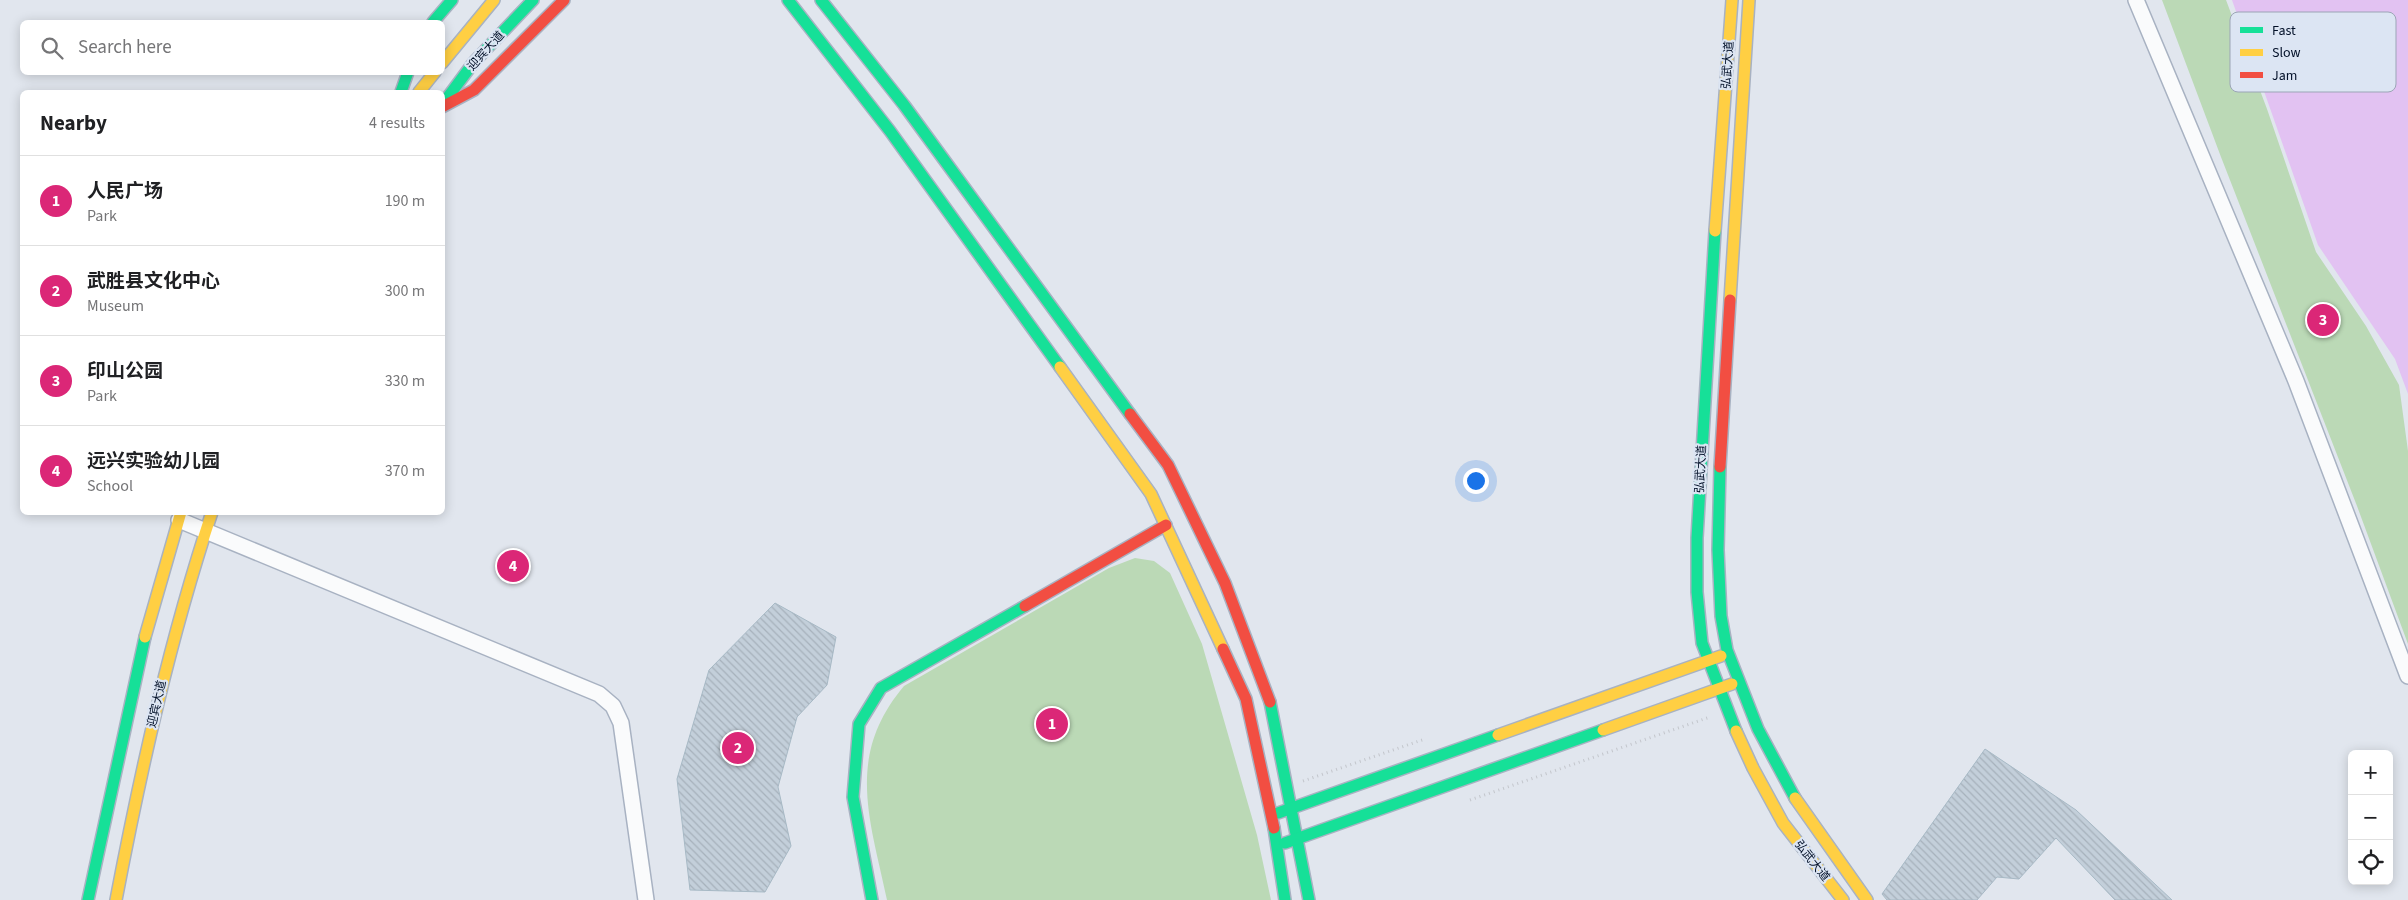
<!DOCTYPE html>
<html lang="en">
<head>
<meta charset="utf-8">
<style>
  :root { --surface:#fff; --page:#f6f6f6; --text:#202124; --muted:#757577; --line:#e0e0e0; --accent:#db2777 }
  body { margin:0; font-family:"Source Sans 3","Noto Sans SC",sans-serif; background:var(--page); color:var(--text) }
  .controls { position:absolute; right:15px; bottom:15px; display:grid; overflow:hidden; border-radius:8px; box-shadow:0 2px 12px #0003 }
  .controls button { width:45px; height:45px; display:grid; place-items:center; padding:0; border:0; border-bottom:1px solid var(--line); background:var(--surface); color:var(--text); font:25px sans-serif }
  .you { position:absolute; left:1475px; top:480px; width:18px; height:18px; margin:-12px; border:4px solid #fff; border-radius:50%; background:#1a73e8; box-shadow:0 0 0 8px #1a73e833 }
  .badge { display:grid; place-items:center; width:32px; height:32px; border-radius:50%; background:var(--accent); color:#fff; font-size:16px; font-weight:700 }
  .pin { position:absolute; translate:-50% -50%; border:2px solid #fff; box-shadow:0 1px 5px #0006 }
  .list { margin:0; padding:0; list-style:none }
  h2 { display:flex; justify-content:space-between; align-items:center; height:65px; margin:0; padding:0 20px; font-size:21px }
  h2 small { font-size:16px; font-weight:400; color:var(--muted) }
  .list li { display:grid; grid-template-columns:32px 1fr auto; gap:15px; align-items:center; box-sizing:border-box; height:90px; padding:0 20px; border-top:1px solid var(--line) }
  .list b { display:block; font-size:19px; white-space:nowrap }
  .list p { margin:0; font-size:16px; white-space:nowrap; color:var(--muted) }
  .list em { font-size:16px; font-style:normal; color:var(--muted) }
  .icon { flex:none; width:28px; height:28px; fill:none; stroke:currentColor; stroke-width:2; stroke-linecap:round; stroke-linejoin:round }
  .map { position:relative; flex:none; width:2408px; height:900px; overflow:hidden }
  .search { position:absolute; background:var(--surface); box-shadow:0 2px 12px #0003; left:20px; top:20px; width:425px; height:55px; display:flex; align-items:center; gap:12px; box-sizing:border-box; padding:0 18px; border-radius:8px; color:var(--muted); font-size:19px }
  .panel { position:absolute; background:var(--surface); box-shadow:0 2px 12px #0003; left:20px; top:90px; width:425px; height:425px; border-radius:8px }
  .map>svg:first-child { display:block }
  .park { fill:#bbd9b6 }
  .water { fill:#e2c2f2 }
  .building { fill:url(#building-back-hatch); stroke:#a7b9c5 }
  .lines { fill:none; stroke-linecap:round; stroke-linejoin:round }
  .street-casing { stroke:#a8b2c2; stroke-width:18 }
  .fast-casing { stroke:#a8b2c2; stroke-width:14 }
  .slow-casing { stroke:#a8b2c2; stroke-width:14 }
  .jam-casing { stroke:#a8b2c2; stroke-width:14 }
  .path { stroke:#c3c6cc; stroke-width:3; stroke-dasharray:1 4; stroke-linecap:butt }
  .street { stroke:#fafbfc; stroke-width:15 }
  .fast { stroke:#16e098; stroke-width:11 }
  .slow { stroke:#ffcf43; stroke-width:11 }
  .jam { stroke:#f24e42; stroke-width:11 }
  .labels { text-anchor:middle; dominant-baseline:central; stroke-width:4.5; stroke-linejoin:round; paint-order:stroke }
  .street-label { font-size:12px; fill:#021028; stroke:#dce5f3 }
  .key { fill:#dce5f3; stroke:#9ba5b6; stroke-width:1 }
  .key-label { font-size:14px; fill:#021028 }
</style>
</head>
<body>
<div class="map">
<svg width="2408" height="900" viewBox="0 0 2408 900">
  <defs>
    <pattern id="building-back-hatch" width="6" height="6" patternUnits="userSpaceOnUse" patternTransform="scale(1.25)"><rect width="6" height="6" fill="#c3cfda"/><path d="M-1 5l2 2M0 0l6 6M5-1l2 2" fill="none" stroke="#a6b1bb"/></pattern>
  </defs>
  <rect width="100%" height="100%" fill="#e1e6ee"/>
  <g class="park">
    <polygon points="2162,0 2226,0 2267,109 2316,252 2366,326 2399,385 2408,451 2408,644 2357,506 2221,157"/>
    <path d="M1135 558 1154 561 1170 573 1202 644 1257 835 1271 900H887C870 819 845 756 904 686L1109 568Z"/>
  </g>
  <polygon class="water" points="2232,0 2408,0 2408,394 2395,359 2318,245"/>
  <g class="building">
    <polygon points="775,603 836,637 827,685 797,717 778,787 791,846 765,892 690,890 677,779 709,670"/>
    <polygon points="1985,749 2076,810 2172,900 2115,900 2056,838 2019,879 1997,877 1977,900 1887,900 1882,894"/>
  </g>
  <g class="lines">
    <g class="street-casing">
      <g id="street">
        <polyline points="2136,0 2296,381 2408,676"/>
        <polyline points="179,520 599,694 613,706 621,723 646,900"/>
      </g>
    </g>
    <g class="fast-casing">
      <g id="fast">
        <polyline points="788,0 890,131 1060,367"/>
        <polyline points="821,0 904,105 1130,414"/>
        <polyline points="433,22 452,0"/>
        <polyline points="401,92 408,72"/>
        <polyline points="442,105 474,62 533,0"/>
        <polyline points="1715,231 1697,538 1697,592 1702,643 1736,731"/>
        <polyline points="1720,467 1718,550 1721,616 1727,650 1758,729 1795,798"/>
        <polyline points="1270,702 1309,900"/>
        <polyline points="1278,813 1498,735"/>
        <polyline points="1274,828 1285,900"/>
        <polyline points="1285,843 1603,730"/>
        <polyline points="88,900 145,637"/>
        <polyline points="872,900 853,797 859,724 881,688 1025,606"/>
      </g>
    </g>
    <g class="slow-casing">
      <g id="slow">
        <polyline points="442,63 494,0"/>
        <polyline points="419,92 435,72"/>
        <polyline points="1715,231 1732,0"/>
        <polyline points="1730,300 1749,0"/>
        <polyline points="1060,367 1151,494 1223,649"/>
        <polyline points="145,637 181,512"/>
        <polyline points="1603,730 1732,684"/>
        <polyline points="1736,731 1753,768 1783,823 1843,900"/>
        <polyline points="1498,735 1721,656"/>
        <polyline points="1795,798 1867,900"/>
        <path d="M116 900C141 769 170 639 212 512"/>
      </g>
    </g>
    <g class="jam-casing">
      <g id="jam">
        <polyline points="442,107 474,90 564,0"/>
        <polyline points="1130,414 1168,465 1225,583 1270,702"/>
        <polyline points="1720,467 1730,300"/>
        <polyline points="1025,606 1166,525"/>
        <polyline points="1223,649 1246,699 1274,828"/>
      </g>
    </g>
    <g class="path">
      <polyline points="1303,781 1425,739"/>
      <polyline points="1470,800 1710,717"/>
    </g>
    <use href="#street" class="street"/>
    <use href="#fast" class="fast"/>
    <use href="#slow" class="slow"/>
    <use href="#jam" class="jam"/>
  </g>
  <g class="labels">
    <g class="street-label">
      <text transform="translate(486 51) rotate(-48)">迎宾大道</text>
      <text transform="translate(1728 65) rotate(-86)">弘武大道</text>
      <text transform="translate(1701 469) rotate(-87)">弘武大道</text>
      <text transform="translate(157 704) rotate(-77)">迎宾大道</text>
      <text transform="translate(1812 861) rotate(52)">弘武大道</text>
    </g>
  </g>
  <rect x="2230" y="12" width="166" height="80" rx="8" class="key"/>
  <rect x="2240" y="27" width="23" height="6" fill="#16e098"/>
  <rect x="2240" y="49" width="23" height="7" fill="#ffcf43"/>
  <rect x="2240" y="72" width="23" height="6" fill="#f24e42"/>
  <g class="key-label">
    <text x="2272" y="35">Fast</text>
    <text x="2272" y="57">Slow</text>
    <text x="2272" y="80">Jam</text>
  </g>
</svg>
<div class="controls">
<button>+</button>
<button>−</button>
<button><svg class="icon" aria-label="locate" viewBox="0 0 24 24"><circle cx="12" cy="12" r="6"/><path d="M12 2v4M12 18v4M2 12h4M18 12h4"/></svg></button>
</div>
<div class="you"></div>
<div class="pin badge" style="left:1052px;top:724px">1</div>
<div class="pin badge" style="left:738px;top:748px">2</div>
<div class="pin badge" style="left:2323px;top:320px">3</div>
<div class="pin badge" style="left:513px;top:566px">4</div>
<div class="search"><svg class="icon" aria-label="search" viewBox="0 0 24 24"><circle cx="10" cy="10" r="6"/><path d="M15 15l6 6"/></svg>Search here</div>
<section class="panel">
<h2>Nearby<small>4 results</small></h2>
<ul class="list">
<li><span class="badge">1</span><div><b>人民广场</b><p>Park</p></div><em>190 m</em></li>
<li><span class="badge">2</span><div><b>武胜县文化中心</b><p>Museum</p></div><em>300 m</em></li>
<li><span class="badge">3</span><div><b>印山公园</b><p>Park</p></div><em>330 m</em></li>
<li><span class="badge">4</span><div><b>远兴实验幼儿园</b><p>School</p></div><em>370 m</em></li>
</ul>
</section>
</div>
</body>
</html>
